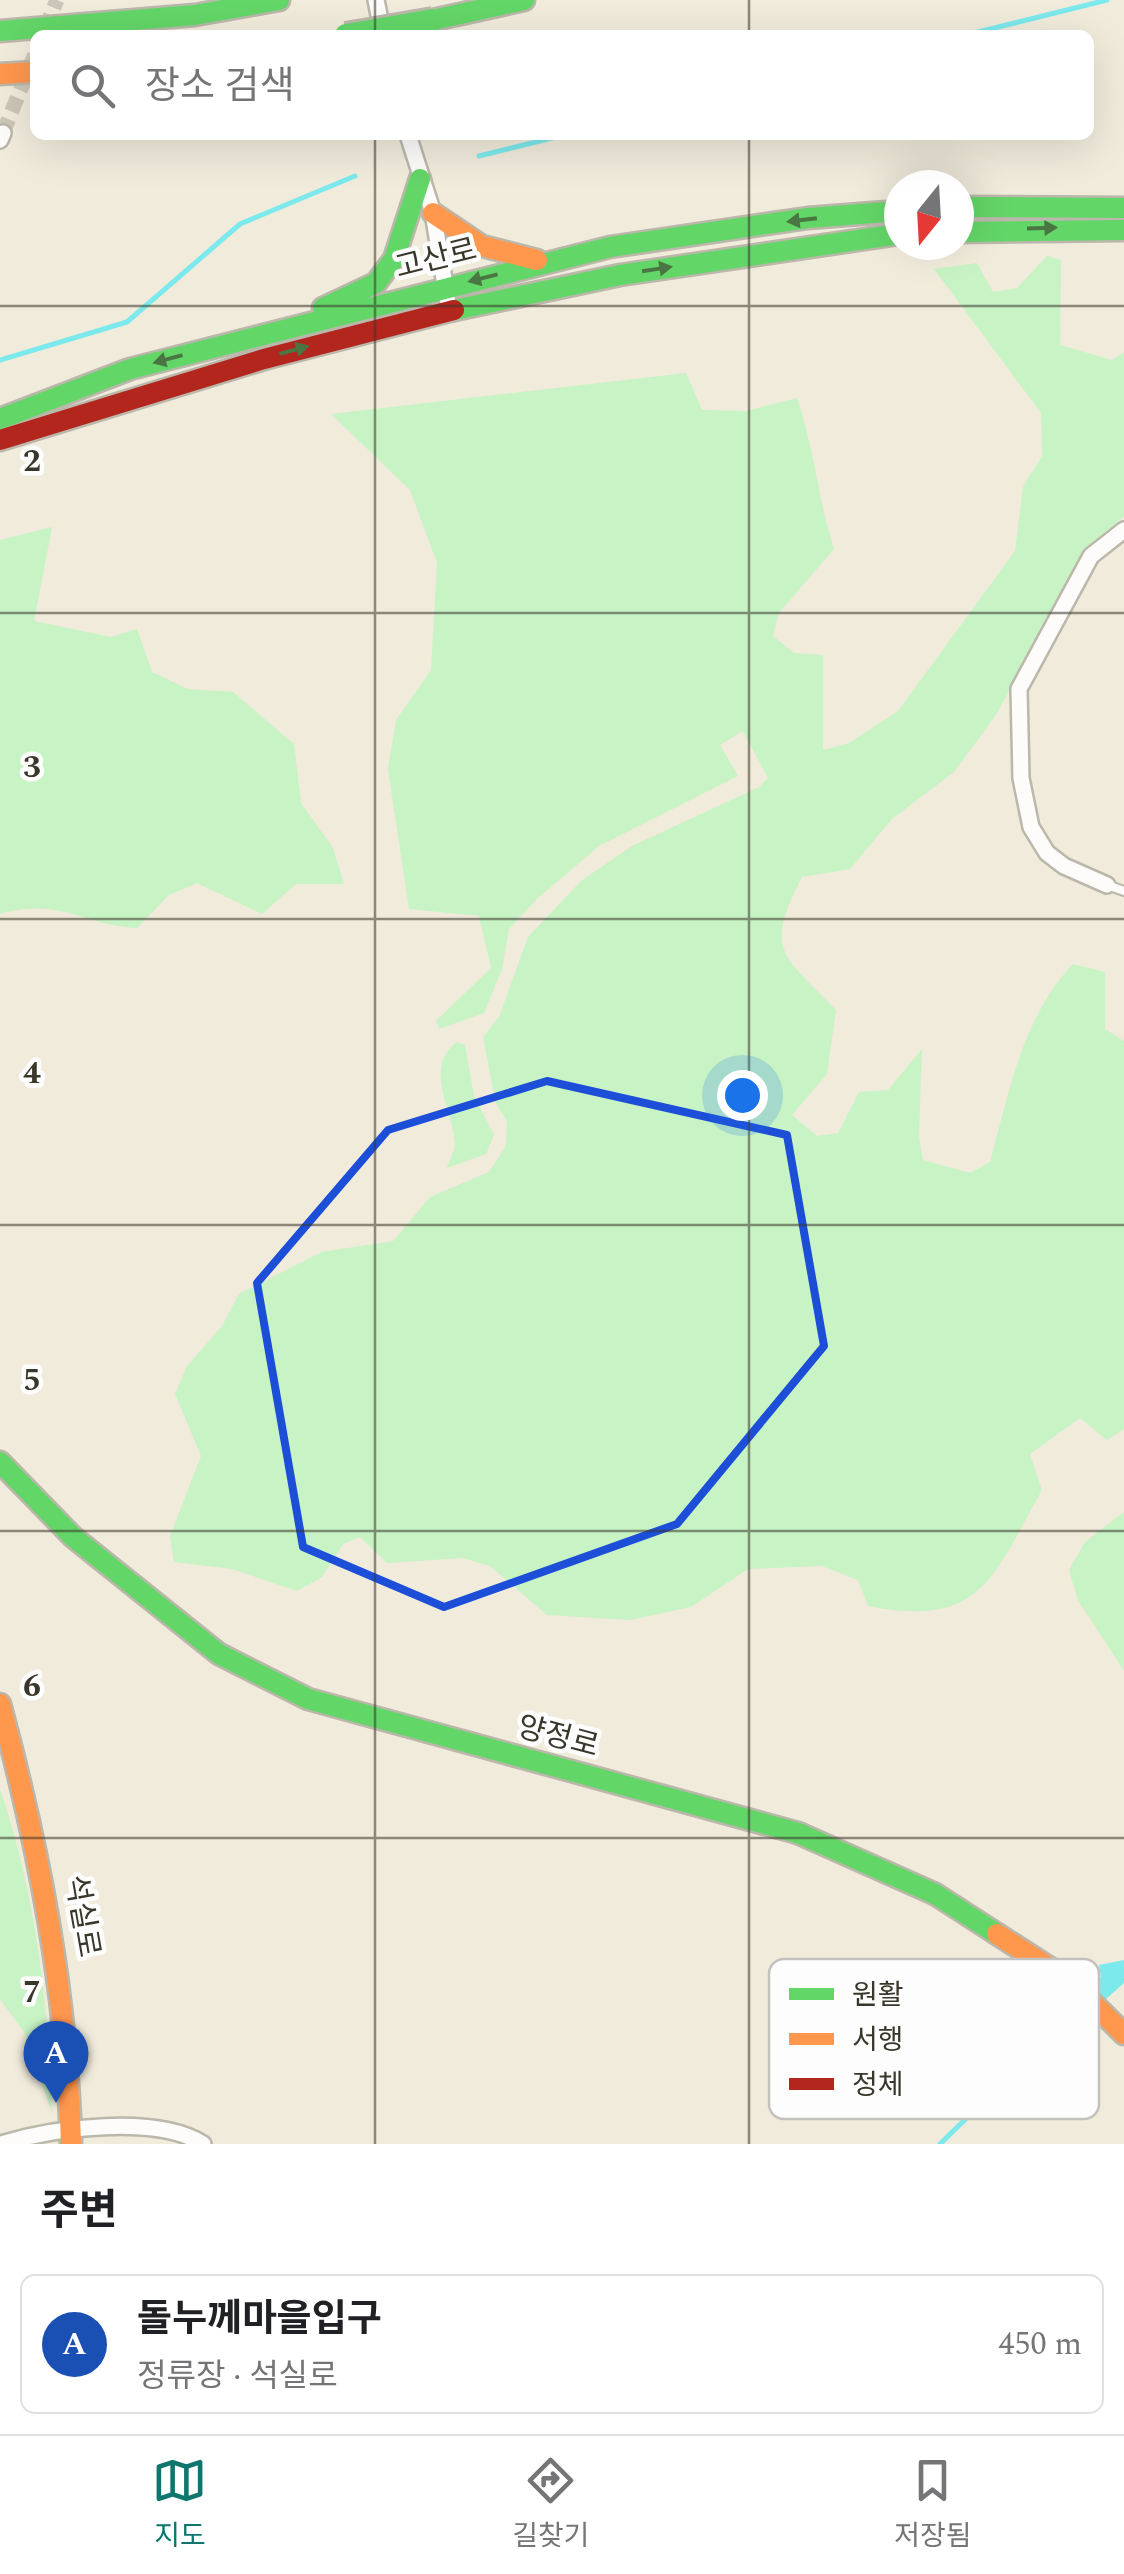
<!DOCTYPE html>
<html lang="ko">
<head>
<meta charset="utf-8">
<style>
  :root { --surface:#fff; --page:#f2f2f2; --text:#202124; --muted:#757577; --line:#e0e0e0; --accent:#0f766e }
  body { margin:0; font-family:Spectral,"Noto Sans KR",serif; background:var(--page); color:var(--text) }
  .compass { position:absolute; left:884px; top:170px; width:90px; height:90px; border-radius:50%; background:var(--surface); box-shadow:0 10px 40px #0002; rotate:198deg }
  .you { position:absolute; left:742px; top:1095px; width:35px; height:35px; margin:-25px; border:8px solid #fff; border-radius:50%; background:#1a73e8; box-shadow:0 0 0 15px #1a73e833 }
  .badge { display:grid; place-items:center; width:65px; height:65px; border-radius:50%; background:var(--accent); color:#fff; font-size:32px; font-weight:700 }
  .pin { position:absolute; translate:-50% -82px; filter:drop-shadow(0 2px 5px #0008) }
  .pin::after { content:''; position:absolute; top:52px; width:35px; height:30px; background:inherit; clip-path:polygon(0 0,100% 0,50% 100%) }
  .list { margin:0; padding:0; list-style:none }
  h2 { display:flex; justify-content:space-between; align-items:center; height:130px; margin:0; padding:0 40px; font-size:42px }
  h2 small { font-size:32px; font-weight:400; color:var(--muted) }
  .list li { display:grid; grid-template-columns:65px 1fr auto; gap:30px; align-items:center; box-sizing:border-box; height:140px; margin:0 20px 20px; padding:0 20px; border:2px solid var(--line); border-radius:15px }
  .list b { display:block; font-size:38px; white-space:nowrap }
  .list p { margin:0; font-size:32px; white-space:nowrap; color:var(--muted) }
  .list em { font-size:32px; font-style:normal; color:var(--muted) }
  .icon { flex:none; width:55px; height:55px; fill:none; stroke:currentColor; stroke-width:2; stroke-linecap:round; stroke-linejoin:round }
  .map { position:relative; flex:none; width:1124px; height:2144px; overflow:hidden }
  .search { position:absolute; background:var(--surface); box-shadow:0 10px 40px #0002; left:30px; right:30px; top:30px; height:110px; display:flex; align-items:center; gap:25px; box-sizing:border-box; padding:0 35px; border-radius:15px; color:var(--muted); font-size:38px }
  .sheet { height:290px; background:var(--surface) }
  nav { display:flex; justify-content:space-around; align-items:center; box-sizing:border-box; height:140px; border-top:2px solid var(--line); background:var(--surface); font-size:28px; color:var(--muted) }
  nav a { display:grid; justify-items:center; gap:5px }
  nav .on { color:var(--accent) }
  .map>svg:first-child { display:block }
  .green { fill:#c7f3c5 }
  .water { fill:#7ce9ec }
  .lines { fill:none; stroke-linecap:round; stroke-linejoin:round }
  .stream { stroke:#7ce9ec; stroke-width:5 }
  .street-tunnel { stroke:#cbc7b8; stroke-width:15; stroke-dasharray:15 8; stroke-linecap:butt }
  .lane-casing { stroke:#bbb7ab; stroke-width:12 }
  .street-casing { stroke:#bbb7ab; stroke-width:20 }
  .fast-casing { stroke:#bbb7ab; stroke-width:25 }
  .slow-casing { stroke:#bbb7ab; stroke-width:25 }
  .jam-casing { stroke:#bbb7ab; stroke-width:25 }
  .lane { stroke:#fdfcfa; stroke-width:8 }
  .street { stroke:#fdfcfa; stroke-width:15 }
  .fast { stroke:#63d668; stroke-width:20 }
  .slow { stroke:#ff974d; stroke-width:20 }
  .jam { stroke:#b3261e; stroke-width:20 }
  .fast-bridge-casing { stroke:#bbb7ab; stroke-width:28; stroke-linecap:butt }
  .fast-bridge { stroke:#63d668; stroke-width:22 }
  .oneway { fill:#4a7643 }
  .marked { fill:none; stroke:#1d4ed8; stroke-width:8; stroke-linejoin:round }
  .grid { fill:none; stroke:#39362a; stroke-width:2.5; stroke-opacity:0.55 }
  .labels { text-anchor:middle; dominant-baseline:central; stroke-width:9; stroke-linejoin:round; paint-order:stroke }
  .street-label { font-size:30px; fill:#39362a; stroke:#fdfdfd }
  .key { fill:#fdfdfd; stroke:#c2c1be; stroke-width:2.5 }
  .key-label { font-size:28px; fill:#39362a }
  .grid-label { font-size:32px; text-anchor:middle; font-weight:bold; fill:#39362a; stroke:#fdfdfd; stroke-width:9; stroke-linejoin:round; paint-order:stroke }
</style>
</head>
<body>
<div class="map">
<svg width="1124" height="2144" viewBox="0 0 1124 2144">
  <rect width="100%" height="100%" fill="#f0ebdb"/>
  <g class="green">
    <path d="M1047 256 1061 260 1060 345 1112 360 1124 352V516L1084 553 996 715 954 772 892 819 850 869 802 877C763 952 783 954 836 1010L827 1074 792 1115 817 1136 838 1133 859 1092 888 1090 922 1049 919 1136 923 1160 970 1173 990 1162C1009 1093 1022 1018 1073 964L1105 972V1029L1124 1041V1429L1107 1440 1080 1418 1030 1454 1042 1490C993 1576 982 1629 868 1606L858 1580 822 1566 748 1569 691 1607 630 1620 547 1615 490 1566 463 1558 387 1563 360 1537 343 1544 322 1577 297 1591 232 1569 174 1562 170 1536 201 1456 175 1394 187 1366 222 1326 239 1294 322 1252 393 1241 430 1197 489 1172 506 1146 507 1121 496 1104 483 1037 499 1017 528 937 581 881 632 846 759 787 768 778 743 731 720 745 738 776 599 846 538 898 509 929 502 969 484 1013 439 1029 436 1021 491 968 479 916 409 909 388 769 396 720 431 670 437 563 410 490 331 414 686 373 702 410 746 411 797 398C814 448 818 499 834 549L779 613 773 636 794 653 823 655V750L849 743 898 711 1015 551 1023 487 1042 456 1041 413 934 269 977 263 993 292 1017 288Z"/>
    <path d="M52 527 34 621 111 637 137 629 152 672 188 689 233 692 294 744 301 803 333 848 344 884H296L262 914 197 883 169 895 137 928C83 925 58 897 0 914V540Z"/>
    <path d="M457 1042 465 1045 474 1096 494 1135 486 1154 447 1168C449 1161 455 1151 455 1144 455 1115 422 1067 457 1042Z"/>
    <polygon points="1124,1512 1124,1671 1078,1600 1069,1570 1085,1542"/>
    <path d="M0 1789C36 1896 48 2001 52 2113L24 2032 0 1999Z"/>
  </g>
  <polygon class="water" points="1124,1960 1124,1983 1033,2064 991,2116 966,2097 1036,2028 1101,1977 1099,1965"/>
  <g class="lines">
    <g class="stream">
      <polyline points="966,35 1107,0"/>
      <polyline points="479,156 564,135"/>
      <polyline points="0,360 127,322 240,224 355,176"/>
      <polyline points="940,2144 981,2104"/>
    </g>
    <g class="street-tunnel">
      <polyline points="45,29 57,0"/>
      <polyline points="3,133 35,54"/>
    </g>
    <g class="lane-casing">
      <polyline id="lane" points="1107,885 1124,891"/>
    </g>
    <g class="street-casing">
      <g id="street">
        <polyline points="376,0 383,35"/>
        <polyline points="408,135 433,213 449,309"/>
        <polyline points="0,140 3,133"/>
        <polyline points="1107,885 1064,866 1047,853 1031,827 1021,778 1019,689 1091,556 1124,530"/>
        <path d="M1 2144C53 2128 156 2114 203 2144"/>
      </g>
    </g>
    <g class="fast-casing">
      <g id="fast">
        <polyline points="433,20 524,0"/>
        <polyline points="0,31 195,15 279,0"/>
        <polyline points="959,207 1124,208"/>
        <polyline points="959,232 1124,230"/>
        <polyline points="323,308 376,283 394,259 420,179"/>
        <polyline points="454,310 620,275 899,234"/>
        <polyline points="0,419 130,369 610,247 808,218 899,211"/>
        <polyline points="0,1462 73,1537 219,1654 308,1699 798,1833 935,1894 997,1934"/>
      </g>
    </g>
    <g class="slow-casing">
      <g id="slow">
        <polyline points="0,74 35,72"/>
        <polyline points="433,213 482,246 537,260"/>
        <path d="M0 1704C39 1849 67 1993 71 2144"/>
        <polyline points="997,1934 1070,1981 1124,2034"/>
      </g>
    </g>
    <g class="jam-casing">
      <polyline id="jam" points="0,440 264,359 454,310"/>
    </g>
    <use href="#lane" class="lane"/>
    <use href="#street" class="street"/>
    <use href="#fast" class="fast"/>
    <use href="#slow" class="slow"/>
    <use href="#jam" class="jam"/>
    <g class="fast-bridge-casing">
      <polyline id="fast-bridge" points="346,35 433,20"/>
    </g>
    <use href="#fast-bridge" class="fast-bridge"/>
  </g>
  <defs><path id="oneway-solid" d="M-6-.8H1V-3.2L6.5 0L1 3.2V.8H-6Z" transform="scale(2.5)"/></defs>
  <g class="oneway">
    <use href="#oneway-solid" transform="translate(802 220) rotate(173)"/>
    <use href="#oneway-solid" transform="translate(1042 228) rotate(-2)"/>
    <use href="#oneway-solid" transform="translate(657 269) rotate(-9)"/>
    <use href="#oneway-solid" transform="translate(483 278) rotate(166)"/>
    <use href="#oneway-solid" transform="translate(294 350) rotate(-15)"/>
    <use href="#oneway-solid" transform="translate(168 359) rotate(165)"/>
  </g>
  <path class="marked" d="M547 1081 787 1135 824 1346 677 1524 444 1607 303 1547 257 1283 388 1130Z"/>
  <path class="grid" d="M375 0V35M749 0V35M375 135V2144M749 135V2144M0 306H1124M0 613H1124M0 919H1124M0 1225H1124M0 1531H1124M0 1838H1124"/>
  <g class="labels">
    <g class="street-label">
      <text transform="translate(436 259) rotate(-14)">고산로</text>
      <text transform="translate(558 1737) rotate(15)">양정로</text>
      <text transform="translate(82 1916) rotate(80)">석실로</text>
    </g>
  </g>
  <rect x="769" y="1959" width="330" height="160" rx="15" class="key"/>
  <rect x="789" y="1988" width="45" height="12" fill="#63d668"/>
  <rect x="789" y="2033" width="45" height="12" fill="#ff974d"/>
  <rect x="789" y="2078" width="45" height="12" fill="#b3261e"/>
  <g class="key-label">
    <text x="852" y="2004">원활</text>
    <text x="852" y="2049">서행</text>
    <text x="852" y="2094">정체</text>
  </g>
  <g class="grid-label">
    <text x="32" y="471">2</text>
    <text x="32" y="777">3</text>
    <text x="32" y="1083">4</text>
    <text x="32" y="1390">5</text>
    <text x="32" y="1696">6</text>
    <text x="32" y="2002">7</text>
  </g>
</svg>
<svg class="compass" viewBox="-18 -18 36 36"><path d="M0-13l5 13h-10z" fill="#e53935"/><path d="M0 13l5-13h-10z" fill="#757577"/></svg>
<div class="you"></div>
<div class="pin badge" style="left:56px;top:2103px;background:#1a4fb4">A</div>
<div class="search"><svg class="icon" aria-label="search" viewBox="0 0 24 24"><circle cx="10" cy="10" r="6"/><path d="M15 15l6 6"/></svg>장소 검색</div>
</div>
<section class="sheet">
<h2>주변<small></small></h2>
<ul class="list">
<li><span class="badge" style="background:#1a4fb4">A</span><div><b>돌누께마을입구</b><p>정류장 · 석실로</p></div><em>450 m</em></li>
</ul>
</section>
<nav>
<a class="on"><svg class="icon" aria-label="map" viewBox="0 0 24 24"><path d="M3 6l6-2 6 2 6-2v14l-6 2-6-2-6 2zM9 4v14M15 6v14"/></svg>지도</a>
<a><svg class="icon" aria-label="directions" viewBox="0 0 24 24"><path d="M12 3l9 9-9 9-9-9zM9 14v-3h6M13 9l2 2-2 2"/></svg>길찾기</a>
<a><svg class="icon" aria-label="saved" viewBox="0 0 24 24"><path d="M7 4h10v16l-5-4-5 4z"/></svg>저장됨</a>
</nav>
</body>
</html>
